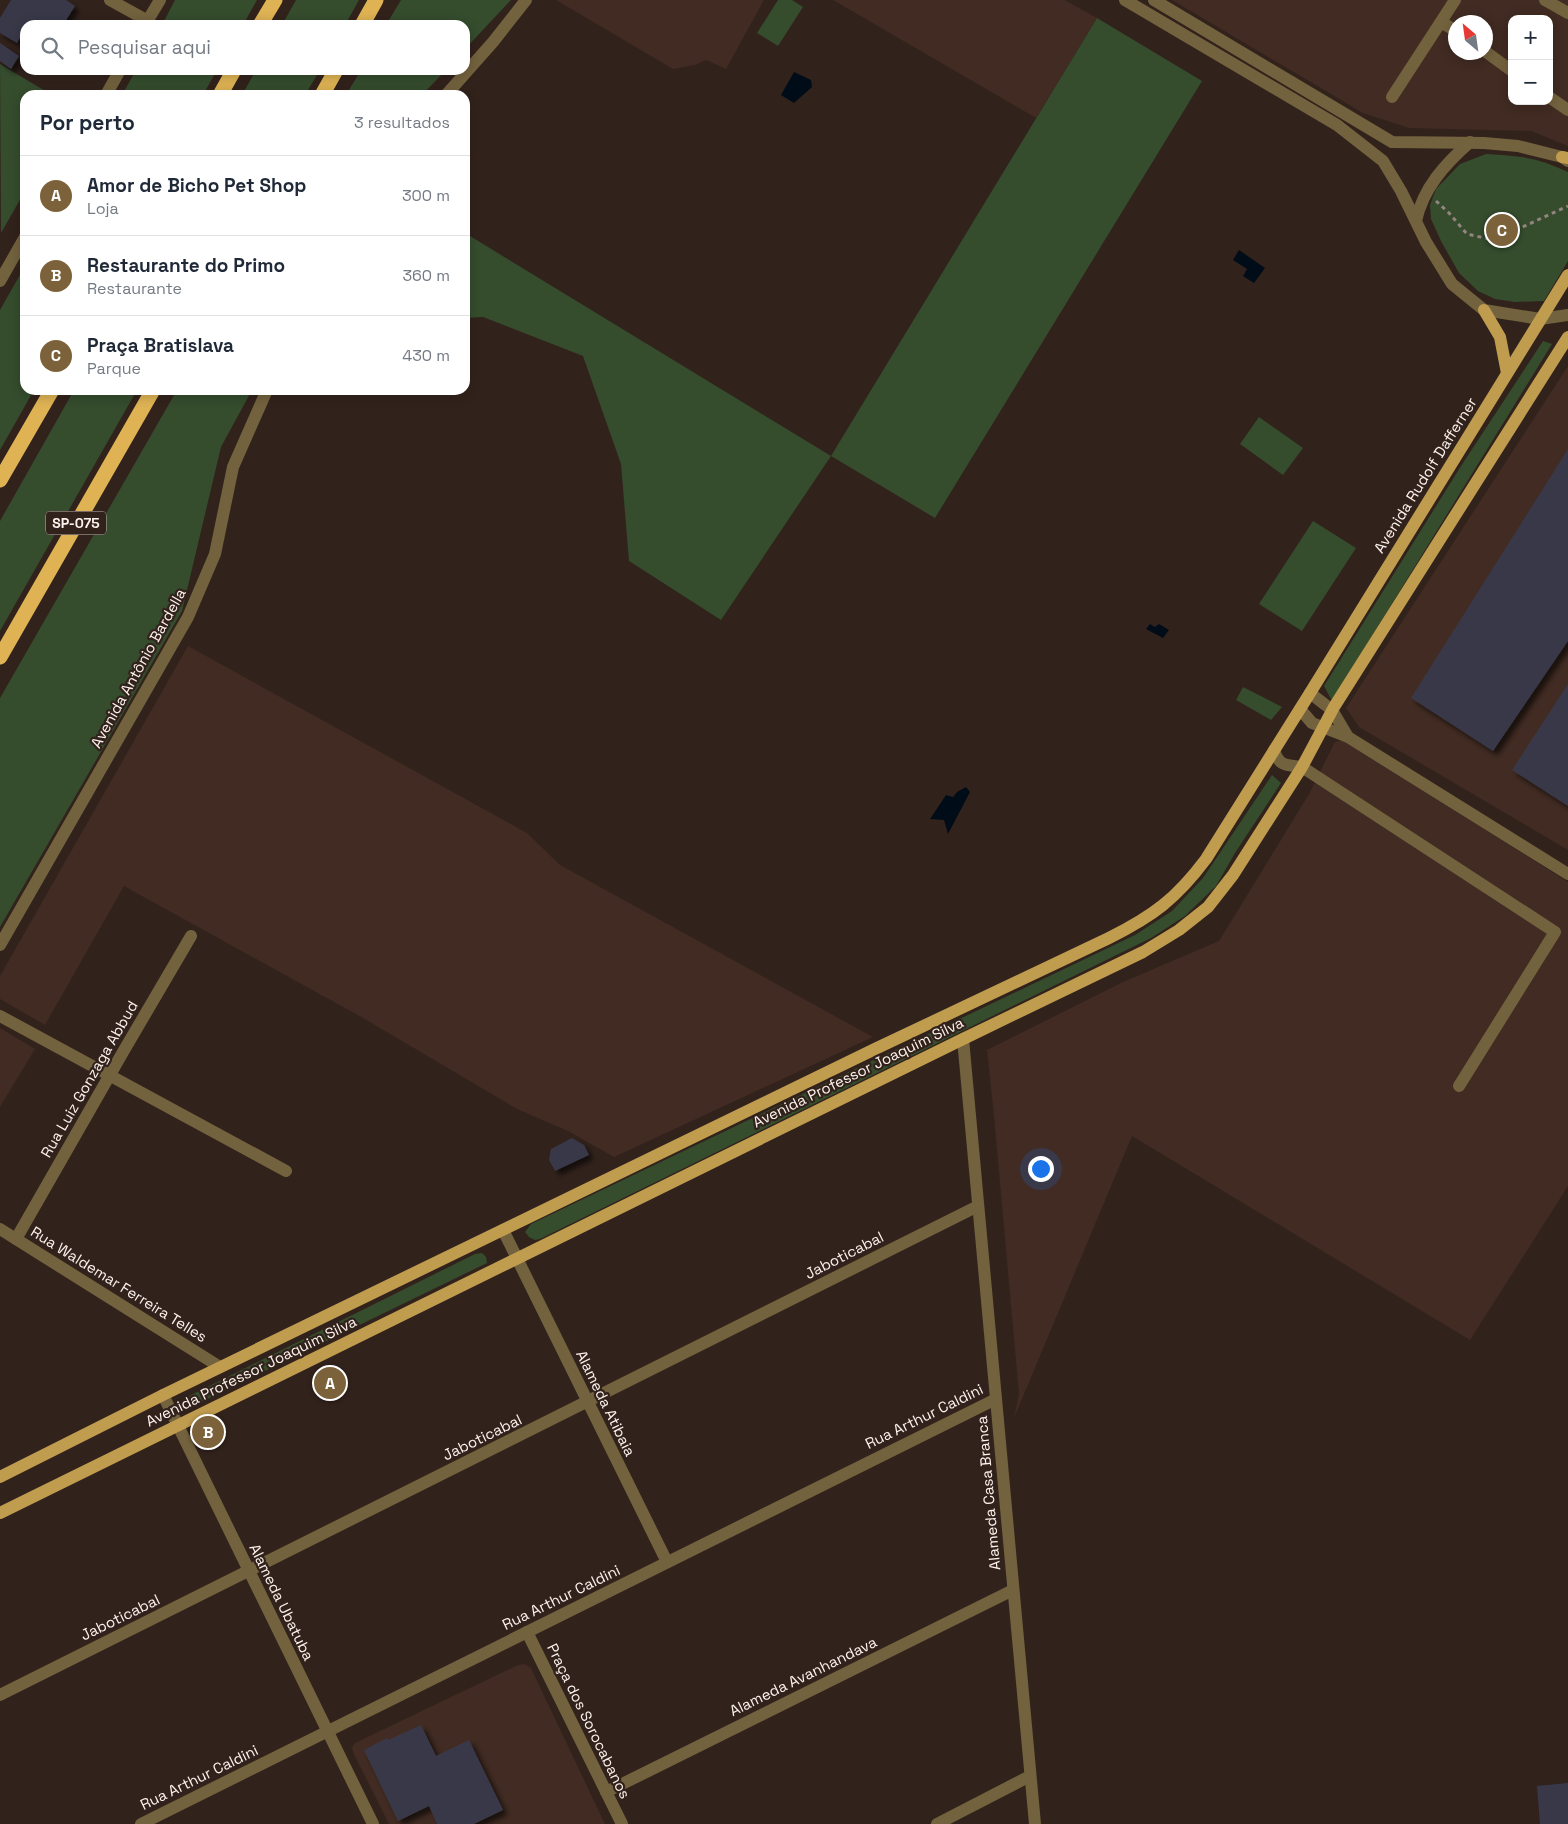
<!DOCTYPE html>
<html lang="pt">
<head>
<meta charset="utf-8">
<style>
  :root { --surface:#fff; --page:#f2f2f3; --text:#1f2937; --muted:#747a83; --line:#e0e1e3; --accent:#7c623a }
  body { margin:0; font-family:"Space Grotesk",sans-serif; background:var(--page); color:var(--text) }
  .controls { position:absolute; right:15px; top:15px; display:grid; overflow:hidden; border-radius:10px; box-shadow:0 2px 12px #0003 }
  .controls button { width:45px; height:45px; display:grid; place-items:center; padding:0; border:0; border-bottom:1px solid var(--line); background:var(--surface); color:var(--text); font:25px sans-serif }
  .compass { position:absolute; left:1448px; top:15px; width:45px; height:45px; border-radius:50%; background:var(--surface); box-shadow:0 2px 12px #0003; rotate:331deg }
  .you { position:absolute; left:1040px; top:1168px; width:18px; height:18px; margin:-12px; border:4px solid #fff; border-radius:50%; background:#1a73e8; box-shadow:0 0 0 8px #1a73e833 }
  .badge { display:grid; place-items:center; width:32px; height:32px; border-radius:50%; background:var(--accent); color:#fff; font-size:16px; font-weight:700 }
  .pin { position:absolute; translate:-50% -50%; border:2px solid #fff; box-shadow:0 1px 5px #0006 }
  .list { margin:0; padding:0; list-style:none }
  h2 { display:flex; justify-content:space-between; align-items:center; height:65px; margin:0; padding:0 20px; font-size:21px }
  h2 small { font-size:16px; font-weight:400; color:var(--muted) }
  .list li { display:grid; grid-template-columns:32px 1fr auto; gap:15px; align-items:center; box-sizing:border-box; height:80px; padding:0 20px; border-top:1px solid var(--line) }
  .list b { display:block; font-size:19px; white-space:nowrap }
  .list p { margin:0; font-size:16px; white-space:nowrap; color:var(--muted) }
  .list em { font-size:16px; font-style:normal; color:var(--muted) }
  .icon { flex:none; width:28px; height:28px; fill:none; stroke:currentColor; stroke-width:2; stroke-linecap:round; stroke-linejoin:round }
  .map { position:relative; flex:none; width:1568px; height:1824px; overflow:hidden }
  .search { position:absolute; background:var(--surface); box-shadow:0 2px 12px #0003; left:20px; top:20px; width:450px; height:55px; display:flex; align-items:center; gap:12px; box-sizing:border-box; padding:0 18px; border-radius:15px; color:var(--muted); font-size:19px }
  .panel { position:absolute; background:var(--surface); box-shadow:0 2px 12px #0003; left:20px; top:90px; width:450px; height:305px; border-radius:15px }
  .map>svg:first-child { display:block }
  .built { fill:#412b22; fill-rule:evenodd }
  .green { fill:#354c2d }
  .water { fill:#000d19 }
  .building { fill:#393949; filter:url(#shadow) }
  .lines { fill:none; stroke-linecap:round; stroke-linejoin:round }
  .path { stroke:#92847f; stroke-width:3; stroke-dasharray:4 4; stroke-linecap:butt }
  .minor { stroke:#73623e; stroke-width:12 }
  .major { stroke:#c09c4f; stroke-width:12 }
  .highway { stroke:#dfb354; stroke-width:15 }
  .labels { text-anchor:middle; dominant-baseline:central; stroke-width:4.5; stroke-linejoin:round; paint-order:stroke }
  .shield { fill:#32221c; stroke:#c0b4ae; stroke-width:1 }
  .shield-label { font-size:14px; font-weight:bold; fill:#fdf2ed }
  .street-label { font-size:15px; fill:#fdf2ed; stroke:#32221c }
</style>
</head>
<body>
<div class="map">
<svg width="1568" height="1824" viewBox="0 0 1568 1824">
  <defs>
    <filter id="shadow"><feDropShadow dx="4.5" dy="4.5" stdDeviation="2.5" flood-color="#0009"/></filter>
  </defs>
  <rect width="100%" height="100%" fill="#32221c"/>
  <g class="built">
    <polygon points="556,0 764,0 726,69 706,60 695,65 673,69"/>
    <polygon points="833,0 1065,0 1097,18 1036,118"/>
    <path d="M1172 0H1568V146L1531 131 1409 128 1363 113ZM1512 19H1549V101H1512ZM1456 22H1486V52H1456Z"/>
    <polygon points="1568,366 1568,850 1359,727 1346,708"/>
    <polygon points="188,646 527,833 560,865 873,1037 614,1157 568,1131 517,1109 363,1018 124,886 45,1025 0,999 0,976"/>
    <polygon points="1343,740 1568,882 1568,1186 1470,1340 1132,1136 1014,1418 1019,1394 994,1116 987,1050 1123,982 1219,941 1309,794 1335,742"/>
    <polygon points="0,1028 35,1049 0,1107"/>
    <polygon points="525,1664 531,1668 605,1824 389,1824 353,1752 352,1747 355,1743 518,1665"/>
  </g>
  <g class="green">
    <polygon points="175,0 257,0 243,25 162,25"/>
    <polygon points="296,0 359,0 345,25 282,25"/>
    <polygon points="401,0 511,0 465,49 465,25 386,25"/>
    <polygon points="778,0 792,0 803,7 778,46 757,33"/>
    <polygon points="1097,18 1202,81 935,518 831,456 721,620 629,561 621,464 583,356 483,317 465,318 465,233 831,456"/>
    <polygon points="0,64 52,95 25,95 25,191 1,233"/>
    <polygon points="136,70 217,70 203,95 122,95"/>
    <polygon points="256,70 320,70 305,95 242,95"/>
    <polygon points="361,70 446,70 422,95 346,95"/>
    <path d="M1486 154C1520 156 1537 157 1568 172V261L1544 301 1515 302 1495 299 1478 291 1459 273 1441 241 1431 219 1430 205 1436 189 1460 164Z"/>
    <polygon points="25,266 25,390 34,390 0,450 0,310"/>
    <polygon points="1543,341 1552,344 1332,701 1324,686 1461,466"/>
    <polygon points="74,390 137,390 0,631 0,521"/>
    <polygon points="177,390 252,390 221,447 182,611 0,927 0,698"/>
    <polygon points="1259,417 1303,448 1283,475 1240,444"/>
    <polygon points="1313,521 1356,548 1302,631 1259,604"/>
    <polygon points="1243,687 1282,707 1271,720 1236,700"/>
    <polygon points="1272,775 1281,783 1235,853 1216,886 1185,916 1151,938 540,1239 535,1240 529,1237 525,1232 531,1224 1135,935 1172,911 1203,878"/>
    <polygon points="482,1253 486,1257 487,1263 195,1405 189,1396 475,1254"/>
  </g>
  <g class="water">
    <polygon points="794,72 811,80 812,87 794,103 781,95"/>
    <polygon points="1239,250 1265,268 1254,283 1243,276 1247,269 1233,260"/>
    <polygon points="1150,624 1155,627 1159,624 1169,630 1163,638 1146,629"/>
    <polygon points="966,787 970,792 948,834 944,820 930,819 946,795 953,797 957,792"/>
  </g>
  <g class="building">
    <polygon points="11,0 66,0 75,6 63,25 25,25 25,30 17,43 0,33 0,18"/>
    <polygon points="0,43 19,56 11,69 0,61"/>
    <polygon points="1568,449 1568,641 1493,751 1411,698"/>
    <polygon points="1568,684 1568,806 1512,770"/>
    <polygon points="572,1138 584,1145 589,1155 555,1171 549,1160 551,1149"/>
    <polygon points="421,1725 436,1756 469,1740 503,1810 474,1824 437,1824 429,1806 398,1821 364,1750 387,1738 388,1740"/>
    <polygon points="1568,1783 1568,1824 1540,1824 1537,1786"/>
  </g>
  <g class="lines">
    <polyline class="path" points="1436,201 1449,213 1467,234 1489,239 1503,236 1568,206"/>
    <g class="minor">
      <polyline points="110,0 148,21"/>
      <polyline points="1125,0 1337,125 1383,161 1401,191 1426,242 1452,284 1484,310 1540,319 1568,315"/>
      <polyline points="1154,0 1392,142 1484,143 1518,146 1562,157 1568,161"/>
      <polyline points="1545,0 1568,13"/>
      <polyline points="1441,22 1456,31"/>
      <polyline points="145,25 160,0"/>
      <polyline points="1486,52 1512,71"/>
      <polyline points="106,95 120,70"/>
      <polyline points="446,95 493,42 526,0"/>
      <polyline points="1392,97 1455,0"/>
      <polyline points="1549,97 1568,110"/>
      <path d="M1416 221C1423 188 1445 164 1470 142"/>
      <polyline points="0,281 25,237"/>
      <polyline points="1310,693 1332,710 1348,737"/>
      <polyline points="1300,709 1312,723 1348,737 1568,874"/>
      <path d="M1274 750C1279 767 1287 765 1302 767L1555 932 1459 1086"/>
      <polyline points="0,945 188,617 215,554 233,467 267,390"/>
      <polyline points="0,1016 286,1171"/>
      <polyline points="963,1039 1035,1824"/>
      <polyline points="0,1229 220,1367"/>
      <polyline points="503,1230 667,1562"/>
      <polyline points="16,1239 123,1052 191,936"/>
      <polyline points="163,1395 373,1824"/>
      <polyline points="527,1632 622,1824"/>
      <polyline points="0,1695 978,1206"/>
      <polyline points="606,1792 1013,1590"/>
      <polyline points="141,1824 996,1399"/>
      <polyline points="937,1824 1030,1776"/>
    </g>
    <g class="major">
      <polyline points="1562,157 1568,158"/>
      <polyline points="1484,310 1500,337 1507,373"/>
      <path d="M0 1477 163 1395 877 1048 1109 938C1153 916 1176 899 1206 859L1310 693 1568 275"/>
      <polyline points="0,1513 963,1039 1143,952 1179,930 1208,907 1233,875 1302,767 1334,707 1568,337"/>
    </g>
    <g class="highway">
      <polyline points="260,25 275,0"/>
      <polyline points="362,25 376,0"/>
      <polyline points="220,95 234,70"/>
      <polyline points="322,95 336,70"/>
      <polyline points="0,480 52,390"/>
      <polyline points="0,657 153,390"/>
    </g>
  </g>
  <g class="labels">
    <rect class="shield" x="46" y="511.5" width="60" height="23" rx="4"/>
    <g class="shield-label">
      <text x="76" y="523">SP-075</text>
    </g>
    <g class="street-label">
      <text transform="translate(1425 475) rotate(-58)">Avenida Rudolf Dafferner</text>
      <text transform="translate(138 668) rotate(-61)">Avenida Antônio Bardella</text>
      <text transform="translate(858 1072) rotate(-26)">Avenida Professor Joaquim Silva</text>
      <text transform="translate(89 1079) rotate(-60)">Rua Luiz Gonzaga Abbud</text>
      <text transform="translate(844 1255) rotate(-27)">Jaboticabal</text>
      <text transform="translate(119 1284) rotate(32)">Rua Waldemar Ferreira Telles</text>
      <text transform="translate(251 1371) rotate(-26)">Avenida Professor Joaquim Silva</text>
      <text transform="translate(606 1403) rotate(64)">Alameda Atibaia</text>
      <text transform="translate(924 1416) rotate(-26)">Rua Arthur Caldini</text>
      <text transform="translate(482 1437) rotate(-26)">Jaboticabal</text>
      <text transform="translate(988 1493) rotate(-95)">Alameda Casa Branca</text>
      <text transform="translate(561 1597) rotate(-26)">Rua Arthur Caldini</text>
      <text transform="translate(282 1602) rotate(64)">Alameda Ubatuba</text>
      <text transform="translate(120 1617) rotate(-26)">Jaboticabal</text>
      <text transform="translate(803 1676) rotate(-26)">Alameda Avanhandava</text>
      <text transform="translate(589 1721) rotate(64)">Praça dos Sorocabanos</text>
      <text transform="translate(199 1777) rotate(-26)">Rua Arthur Caldini</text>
    </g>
  </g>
</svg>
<div class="controls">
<button>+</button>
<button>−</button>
</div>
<svg class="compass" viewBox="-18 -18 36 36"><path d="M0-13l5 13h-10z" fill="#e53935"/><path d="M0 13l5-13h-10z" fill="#747a83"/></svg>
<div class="you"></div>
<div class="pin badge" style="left:330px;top:1383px">A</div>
<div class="pin badge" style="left:208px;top:1432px">B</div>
<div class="pin badge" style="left:1502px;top:230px">C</div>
<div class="search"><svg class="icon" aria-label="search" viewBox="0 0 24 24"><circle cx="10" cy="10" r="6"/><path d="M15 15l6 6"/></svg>Pesquisar aqui</div>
<section class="panel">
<h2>Por perto<small>3 resultados</small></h2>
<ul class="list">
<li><span class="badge">A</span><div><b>Amor de Bicho Pet Shop</b><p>Loja</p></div><em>300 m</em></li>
<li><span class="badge">B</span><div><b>Restaurante do Primo</b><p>Restaurante</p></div><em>360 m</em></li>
<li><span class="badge">C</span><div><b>Praça Bratislava</b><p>Parque</p></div><em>430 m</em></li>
</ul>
</section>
</div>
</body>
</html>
